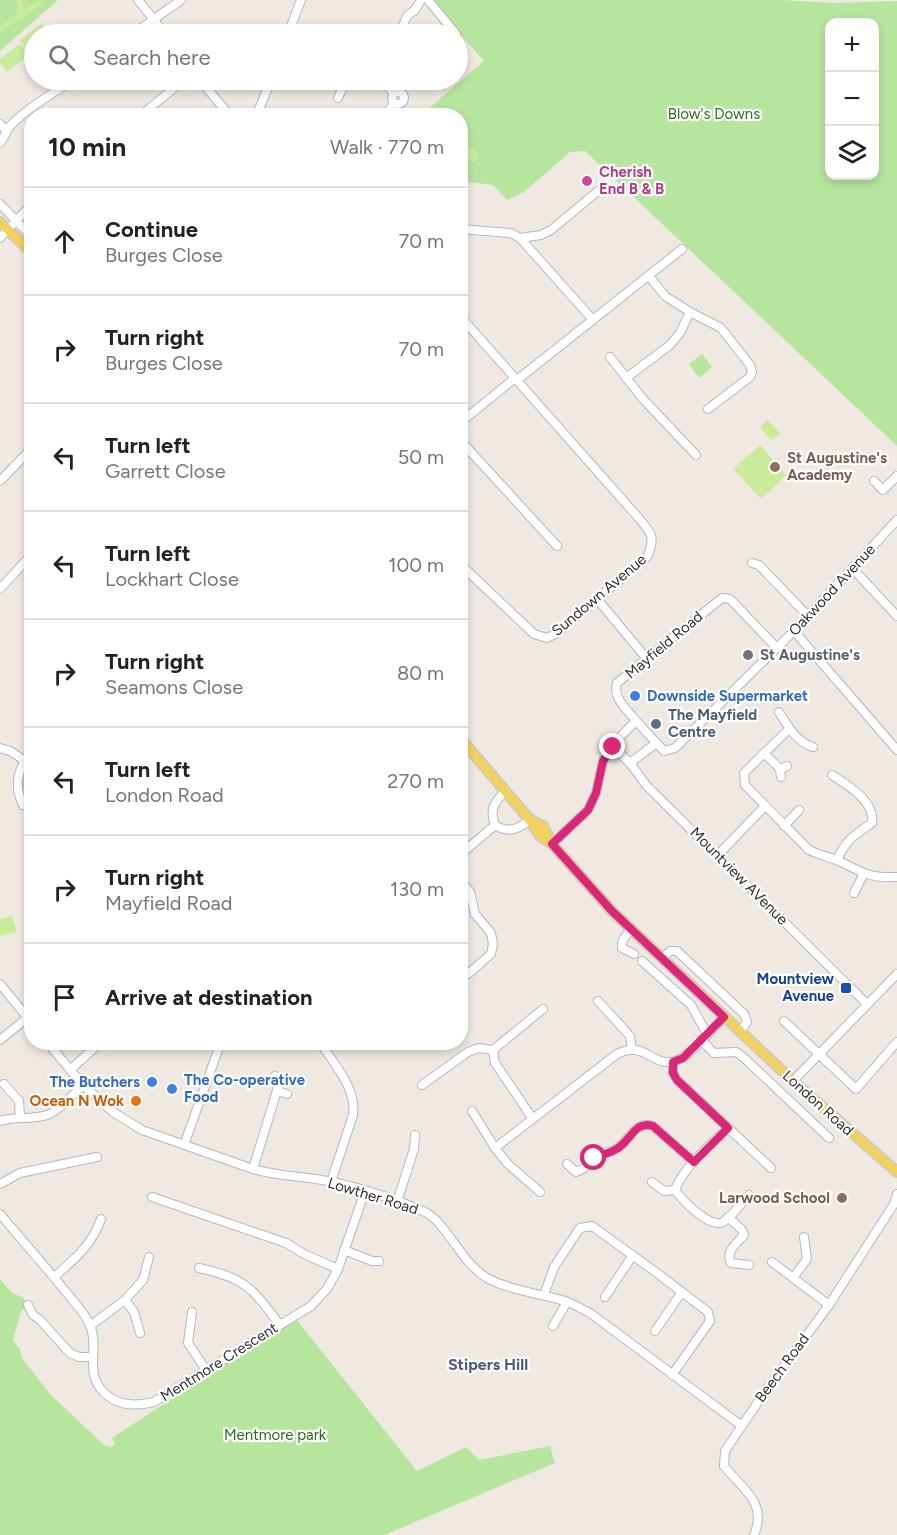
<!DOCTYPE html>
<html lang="en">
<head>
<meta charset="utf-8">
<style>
  :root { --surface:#fff; --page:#f6f6f6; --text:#222; --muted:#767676; --line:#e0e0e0 }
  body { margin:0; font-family:Figtree,sans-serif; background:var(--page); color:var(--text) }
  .controls { position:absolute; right:18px; top:18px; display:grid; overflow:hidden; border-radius:12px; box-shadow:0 3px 9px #0003 }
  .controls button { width:54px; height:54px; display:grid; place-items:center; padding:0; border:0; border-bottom:2px solid var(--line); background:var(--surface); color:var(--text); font:30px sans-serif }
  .stop { position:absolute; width:18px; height:18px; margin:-14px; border:4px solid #db2777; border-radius:50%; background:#fff }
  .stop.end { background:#db2777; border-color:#fff; box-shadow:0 2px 6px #0008 }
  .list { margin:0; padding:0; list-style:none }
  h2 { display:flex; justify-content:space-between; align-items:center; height:78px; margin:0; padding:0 24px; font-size:26px }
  h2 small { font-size:20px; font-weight:400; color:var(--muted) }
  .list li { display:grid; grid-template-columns:39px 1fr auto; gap:18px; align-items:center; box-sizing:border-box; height:108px; padding:0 24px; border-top:2px solid var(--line) }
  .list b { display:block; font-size:22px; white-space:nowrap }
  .list p { margin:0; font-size:20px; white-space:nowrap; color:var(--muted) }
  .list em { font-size:20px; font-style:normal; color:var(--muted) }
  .icon { flex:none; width:33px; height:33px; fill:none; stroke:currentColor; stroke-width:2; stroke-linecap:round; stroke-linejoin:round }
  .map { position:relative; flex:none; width:897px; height:1535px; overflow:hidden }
  .search { position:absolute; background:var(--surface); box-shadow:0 3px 9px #0003; left:24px; top:24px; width:444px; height:66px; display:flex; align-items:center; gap:15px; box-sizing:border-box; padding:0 21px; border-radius:33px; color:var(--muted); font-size:22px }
  .panel { position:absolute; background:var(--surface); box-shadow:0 3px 9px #0003; left:24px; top:108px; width:444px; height:942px; border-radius:24px }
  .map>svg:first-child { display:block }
  .green { fill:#b6e59e; fill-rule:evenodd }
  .pitch { fill:#c9ec9a }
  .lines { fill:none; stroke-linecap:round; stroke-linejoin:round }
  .minor-casing { stroke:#b4b7c1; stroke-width:10 }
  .major-casing { stroke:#c9c9c9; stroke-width:12 }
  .minor { stroke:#fff; stroke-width:8 }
  .major { stroke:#f2d163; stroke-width:9 }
  .route { stroke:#db2777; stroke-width:8 }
  .hotel-dot { fill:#d1479c; stroke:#fff; stroke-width:2 }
  .education-dot { fill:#8d6e63; stroke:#fff; stroke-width:2 }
  .worship-dot { fill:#6b7280; stroke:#fff; stroke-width:2 }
  .shop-dot { fill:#3f7fe0; stroke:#fff; stroke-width:2 }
  .service-dot { fill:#5c6f8a; stroke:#fff; stroke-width:2 }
  .transit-dot { fill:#1a4fb4; stroke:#fff; stroke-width:2 }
  .food-dot { fill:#e8710a; stroke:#fff; stroke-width:2 }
  .labels { text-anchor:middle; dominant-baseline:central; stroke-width:4.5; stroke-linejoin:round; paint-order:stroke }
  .park-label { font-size:15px; fill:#2c6e1b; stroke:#fff }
  .hotel-label { font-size:15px; font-weight:bold; fill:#b23c85; stroke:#fff; text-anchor:start }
  .education-label { font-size:15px; font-weight:bold; fill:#785e54; stroke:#fff; text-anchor:start }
  .street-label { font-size:15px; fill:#2e2e2e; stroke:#fff }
  .worship-label { font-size:15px; font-weight:bold; fill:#5b616d; stroke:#fff; text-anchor:start }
  .shop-label { font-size:15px; font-weight:bold; fill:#366cbe; stroke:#fff; text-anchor:start }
  .service-label { font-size:15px; font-weight:bold; fill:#4e5e75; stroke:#fff; text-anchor:start }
  .transit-label { font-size:15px; font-weight:bold; fill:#164399; stroke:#fff; text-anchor:end }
  .food-label { font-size:15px; font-weight:bold; fill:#c56008; stroke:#fff; text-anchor:end }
  .neighbourhood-label { font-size:16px; font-weight:bold; fill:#4d5680; stroke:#fff }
</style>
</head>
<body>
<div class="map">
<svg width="897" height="1535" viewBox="0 0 897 1535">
  <rect width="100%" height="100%" fill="#efe9e1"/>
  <g class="green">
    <polygon points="0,0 58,0 0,51"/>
    <path d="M430 0H783L833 3 897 1V446L585 151 570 152 524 192 507 200 493 185 461 181 460 116H420L484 61ZM830 22H874V176H830Z"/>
    <polygon points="702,354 712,367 699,378 689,364"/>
    <path d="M31 759V804L24 801C18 784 23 774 31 759Z"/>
    <polygon points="0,1279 12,1293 22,1297 27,1302 24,1308 21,1311 13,1340 20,1349 22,1358 50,1394 104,1445 110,1447 115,1445 112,1438 295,1318 417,1471 466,1447 479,1460 550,1446 555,1463 384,1535 0,1535"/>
  </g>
  <g class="pitch">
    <path d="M15 0H22L24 10 40 0 44 3 0 32V26C11 19 23 14 15 0Z"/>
    <polygon points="42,23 50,34 34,34 34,46 28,51 20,40"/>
    <polygon points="20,44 29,55 7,72 0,63 0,59"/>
    <polygon points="466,141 480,157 473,163 461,149 461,145"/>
    <polygon points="768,420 780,433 771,440 760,427"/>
    <polygon points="760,445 786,475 761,499 733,469"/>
    <polygon points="12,916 17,932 0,936 0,919"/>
  </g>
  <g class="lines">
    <g class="minor-casing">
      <g id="minor">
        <polyline points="138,0 165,34"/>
        <polyline points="428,0 456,34"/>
        <polyline points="401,30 407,16 415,10 421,0"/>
        <polyline points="133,34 181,0"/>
        <polyline points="288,34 301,0"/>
        <polyline points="200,80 230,116"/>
        <polyline points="377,80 386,85 394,93"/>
        <circle cx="398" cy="98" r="6"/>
        <polyline points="338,98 346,80"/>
        <polyline points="140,116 184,80"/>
        <polyline points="254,116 260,107 271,80"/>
        <polyline points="385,116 394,103"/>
        <polyline points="0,124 7,131"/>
        <path d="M0 143C4 138 5 135 7 130 19 113 55 92 73 80"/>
        <polyline points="0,204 32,237"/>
        <polyline points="460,229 511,233 520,238 593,320"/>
        <polyline points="0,238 32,204"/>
        <polyline points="520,238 541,235 551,230 598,191"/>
        <polyline points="460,242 462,229"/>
        <polyline points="649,276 665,296 690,312 721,328 750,365 752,372 750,377 708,409"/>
        <path d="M460 316 636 515C650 531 657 537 647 557L557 633 547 638 534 634 460 564"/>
        <polyline points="610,357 643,399 696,455"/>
        <polyline points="626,378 670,345 680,333 690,312"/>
        <polyline points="517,380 682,249"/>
        <polyline points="460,423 515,378"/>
        <polyline points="460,440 557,546"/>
        <polyline points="0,481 32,448"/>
        <polyline points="874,481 883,490 897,476"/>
        <polyline points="752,563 759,565 807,615"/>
        <polyline points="852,568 897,616"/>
        <polyline points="0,589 32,554"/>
        <polyline points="598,600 647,659"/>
        <polyline points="794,631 897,750"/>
        <path d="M779 712C788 726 796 742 813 747"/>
        <polyline points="636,721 664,751 675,748 794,631 897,520"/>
        <path d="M789 729 744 773 745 785 809 850C819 855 829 857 839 861 864 873 868 878 897 877"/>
        <polyline points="613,747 630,763 646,785 867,1004"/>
        <polyline points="0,748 10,751 24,760"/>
        <path d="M32 751C18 768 13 784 23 805L32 807"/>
        <polyline points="765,754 780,769"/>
        <polyline points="630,763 655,744"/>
        <path d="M832 775C849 786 875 801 872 823 854 835 846 840 837 860"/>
        <polyline points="781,777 780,769 787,766"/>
        <path d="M506 791C494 802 489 810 495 825 509 834 518 829 530 820"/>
        <polyline points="784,826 799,810"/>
        <path d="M552 844 588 810 596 793 603 761 619 738 636 721C628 710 612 698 617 683L722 598 730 599 777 648"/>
        <polyline points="460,855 495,825"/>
        <polyline points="718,855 765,806"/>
        <polyline points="460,880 470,892 475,914 491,933 493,944 491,954 468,974 460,978"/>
        <polyline points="854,893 864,873"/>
        <path d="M631 930C626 935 621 940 622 948L634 954"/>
        <polyline points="663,958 670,951 677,951 744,1014 747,1022 741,1031"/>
        <polyline points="642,961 691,1005 707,1034"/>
        <polyline points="0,984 32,1023"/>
        <polyline points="598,1001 630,1036 632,1050"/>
        <polyline points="784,1021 856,1089 897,1042"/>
        <polyline points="0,1040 27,1018"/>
        <polyline points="701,1040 714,1053 736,1052 742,1056 829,1138"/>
        <path d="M47 1042 83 1085 113 1112 142 1130 253 1169C274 1175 294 1176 316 1179 349 1184 394 1198 425 1212 447 1223 461 1263 487 1278 511 1291 539 1293 565 1301 574 1304 582 1309 590 1313L742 1426"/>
        <path d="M320 1042C334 1064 357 1089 353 1115L331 1182"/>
        <polyline points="673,1062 673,1073 677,1080 771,1168"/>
        <polyline points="70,1070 101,1042"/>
        <polyline points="793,1081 897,974"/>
        <polyline points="4,1084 19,1101 20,1117"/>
        <polyline points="422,1085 468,1052 479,1048 493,1050"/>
        <polyline points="277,1091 287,1094"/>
        <polyline points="472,1111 495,1148 508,1164 540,1192"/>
        <polyline points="533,1119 495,1063 493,1050 543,1009"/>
        <path d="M0 1121C15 1116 32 1120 47 1115 60 1110 72 1095 83 1085"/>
        <path d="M728 1128C710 1146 684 1166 675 1190 682 1200 710 1229 723 1222 733 1216 741 1203 749 1195"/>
        <polyline points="184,1145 221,1042"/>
        <path d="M495 1148 617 1054C645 1039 652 1068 675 1061 692 1055 711 1030 724 1017"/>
        <path d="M567 1164 576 1172C588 1168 585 1165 594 1158 600 1153 609 1153 616 1149 630 1141 634 1120 653 1126L694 1162"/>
        <polyline points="253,1169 279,1084 275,1076"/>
        <polyline points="652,1182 664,1191 675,1190"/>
        <polyline points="0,1184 20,1173 97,1157"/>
        <polyline points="152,1197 286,1243 304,1254 338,1269"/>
        <polyline points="397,1202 414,1149 415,1135"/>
        <path d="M0 1214C22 1240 44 1265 66 1292 74 1302 85 1313 90 1325 99 1345 86 1370 100 1388 114 1406 134 1407 154 1402L311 1306 327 1289 338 1269 365 1191"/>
        <path d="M728 1217 742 1230 744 1235C737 1243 725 1251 731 1263L749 1265"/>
        <polyline points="344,1250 372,1261 379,1261"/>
        <polyline points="772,1262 829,1305"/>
        <path d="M199 1268C246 1278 252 1288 280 1325"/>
        <path d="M54 1277C74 1260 92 1245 101 1219"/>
        <polyline points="793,1278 807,1259 804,1237"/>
        <polyline points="544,1295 554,1267 580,1228 592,1226 657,1273 708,1312 710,1321 672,1375"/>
        <polyline points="605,1297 633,1255"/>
        <polyline points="125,1300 134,1312 140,1333"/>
        <polyline points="28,1305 33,1315 39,1319 70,1353 79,1357 93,1357"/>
        <polyline points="192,1312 188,1343 206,1370"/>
        <polyline points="90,1326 125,1300 143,1280 149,1257"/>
        <polyline points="553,1326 567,1302"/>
        <polyline points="655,1331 682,1292"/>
        <path d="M754 1535C768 1502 742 1489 724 1466L725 1451 762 1396 829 1305 894 1204 897 1194"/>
      </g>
    </g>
    <g class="major-casing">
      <g id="major">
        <polyline points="0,222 32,253"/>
        <polyline points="460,738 530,820 540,836 552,844 612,911 793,1081 897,1172"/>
        <polyline points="531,820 543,826 551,842"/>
      </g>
    </g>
    <use href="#minor" class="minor"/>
    <use href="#major" class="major"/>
  </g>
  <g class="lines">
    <path class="route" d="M594 1158C601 1155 611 1153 618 1148 631 1140 635 1120 653 1126L694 1162 728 1128 677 1080 673 1073V1062L683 1058 724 1017 612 911 552 844 588 810 596 793 603 761 613 747"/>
  </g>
  <circle class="hotel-dot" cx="587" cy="181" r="6"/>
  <g class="education-dot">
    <circle cx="775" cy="467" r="6"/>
    <circle cx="842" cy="1198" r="6"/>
  </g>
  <circle class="worship-dot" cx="748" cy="655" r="6"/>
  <g class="shop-dot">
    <circle cx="635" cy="696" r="6"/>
    <circle cx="152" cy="1082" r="6"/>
    <circle cx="172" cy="1089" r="6"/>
  </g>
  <circle class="service-dot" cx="656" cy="724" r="6"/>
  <rect class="transit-dot" x="840" y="982" width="12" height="12" rx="3"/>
  <circle class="food-dot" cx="136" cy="1101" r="6"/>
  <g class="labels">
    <g class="park-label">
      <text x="714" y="114">Blow's Downs</text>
      <text x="275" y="1435">Mentmore park</text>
    </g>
    <g class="hotel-label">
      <text x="599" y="172">Cherish<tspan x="599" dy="17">End B &amp; B</tspan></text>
    </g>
    <g class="education-label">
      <text x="787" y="458">St Augustine's<tspan x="787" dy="17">Academy</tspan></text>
      <text x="830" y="1198" text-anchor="end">Larwood School</text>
    </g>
    <g class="street-label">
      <text transform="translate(832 590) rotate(-47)">Oakwood Avenue</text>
      <text transform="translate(599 595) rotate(-40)">Sundown Avenue</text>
      <text transform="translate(664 645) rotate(-40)">Mayfield Road</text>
      <text transform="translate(739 876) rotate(45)">Mountview AVenue</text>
      <text transform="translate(818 1103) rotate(42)">London Road</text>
      <text transform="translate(373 1196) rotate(17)">Lowther Road</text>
      <text transform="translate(219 1362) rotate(-32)">Mentmore Crescent</text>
      <text transform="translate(782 1368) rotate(-54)">Beech Road</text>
    </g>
    <g class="worship-label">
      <text x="760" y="655">St Augustine's</text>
    </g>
    <g class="shop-label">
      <text x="647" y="696">Downside Supermarket</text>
      <text x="184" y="1080">The Co-operative<tspan x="184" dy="17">Food</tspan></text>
      <text x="140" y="1082" text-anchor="end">The Butchers</text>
    </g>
    <g class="service-label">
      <text x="668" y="715">The Mayfield<tspan x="668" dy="17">Centre</tspan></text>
    </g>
    <g class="transit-label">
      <text x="834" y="979">Mountview<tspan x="834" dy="17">Avenue</tspan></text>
    </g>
    <g class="food-label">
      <text x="124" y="1101">Ocean N Wok</text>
    </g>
    <g class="neighbourhood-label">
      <text x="488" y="1364">Stipers Hill</text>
    </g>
  </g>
</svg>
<div class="controls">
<button>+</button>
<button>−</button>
<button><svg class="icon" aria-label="layers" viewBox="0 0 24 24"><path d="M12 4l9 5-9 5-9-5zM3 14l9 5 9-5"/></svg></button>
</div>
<div class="stop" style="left:594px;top:1158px"></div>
<div class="stop end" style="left:613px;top:747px"></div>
<div class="search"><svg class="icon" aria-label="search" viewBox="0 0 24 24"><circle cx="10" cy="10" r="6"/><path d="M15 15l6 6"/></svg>Search here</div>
<section class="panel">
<h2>10 min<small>Walk · 770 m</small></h2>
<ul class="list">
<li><svg class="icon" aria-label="ahead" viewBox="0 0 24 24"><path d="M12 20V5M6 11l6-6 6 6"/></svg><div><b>Continue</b><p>Burges Close</p></div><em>70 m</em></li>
<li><svg class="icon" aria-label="right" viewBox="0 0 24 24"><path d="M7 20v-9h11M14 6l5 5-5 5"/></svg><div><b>Turn right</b><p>Burges Close</p></div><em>70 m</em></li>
<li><svg class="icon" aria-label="left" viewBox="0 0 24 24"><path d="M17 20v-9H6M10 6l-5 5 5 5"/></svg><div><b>Turn left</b><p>Garrett Close</p></div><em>50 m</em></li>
<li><svg class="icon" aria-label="left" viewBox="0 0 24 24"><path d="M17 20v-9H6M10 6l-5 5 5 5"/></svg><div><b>Turn left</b><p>Lockhart Close</p></div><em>100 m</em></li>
<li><svg class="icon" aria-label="right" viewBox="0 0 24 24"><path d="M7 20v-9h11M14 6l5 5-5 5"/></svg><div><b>Turn right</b><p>Seamons Close</p></div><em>80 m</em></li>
<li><svg class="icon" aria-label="left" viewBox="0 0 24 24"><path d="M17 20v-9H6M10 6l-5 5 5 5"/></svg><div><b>Turn left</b><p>London Road</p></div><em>270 m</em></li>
<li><svg class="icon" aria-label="right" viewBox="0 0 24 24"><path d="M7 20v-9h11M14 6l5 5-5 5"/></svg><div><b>Turn right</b><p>Mayfield Road</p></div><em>130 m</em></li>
<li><svg class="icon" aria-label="arrive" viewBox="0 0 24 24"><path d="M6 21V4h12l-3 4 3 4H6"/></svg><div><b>Arrive at destination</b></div></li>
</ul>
</section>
</div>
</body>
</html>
